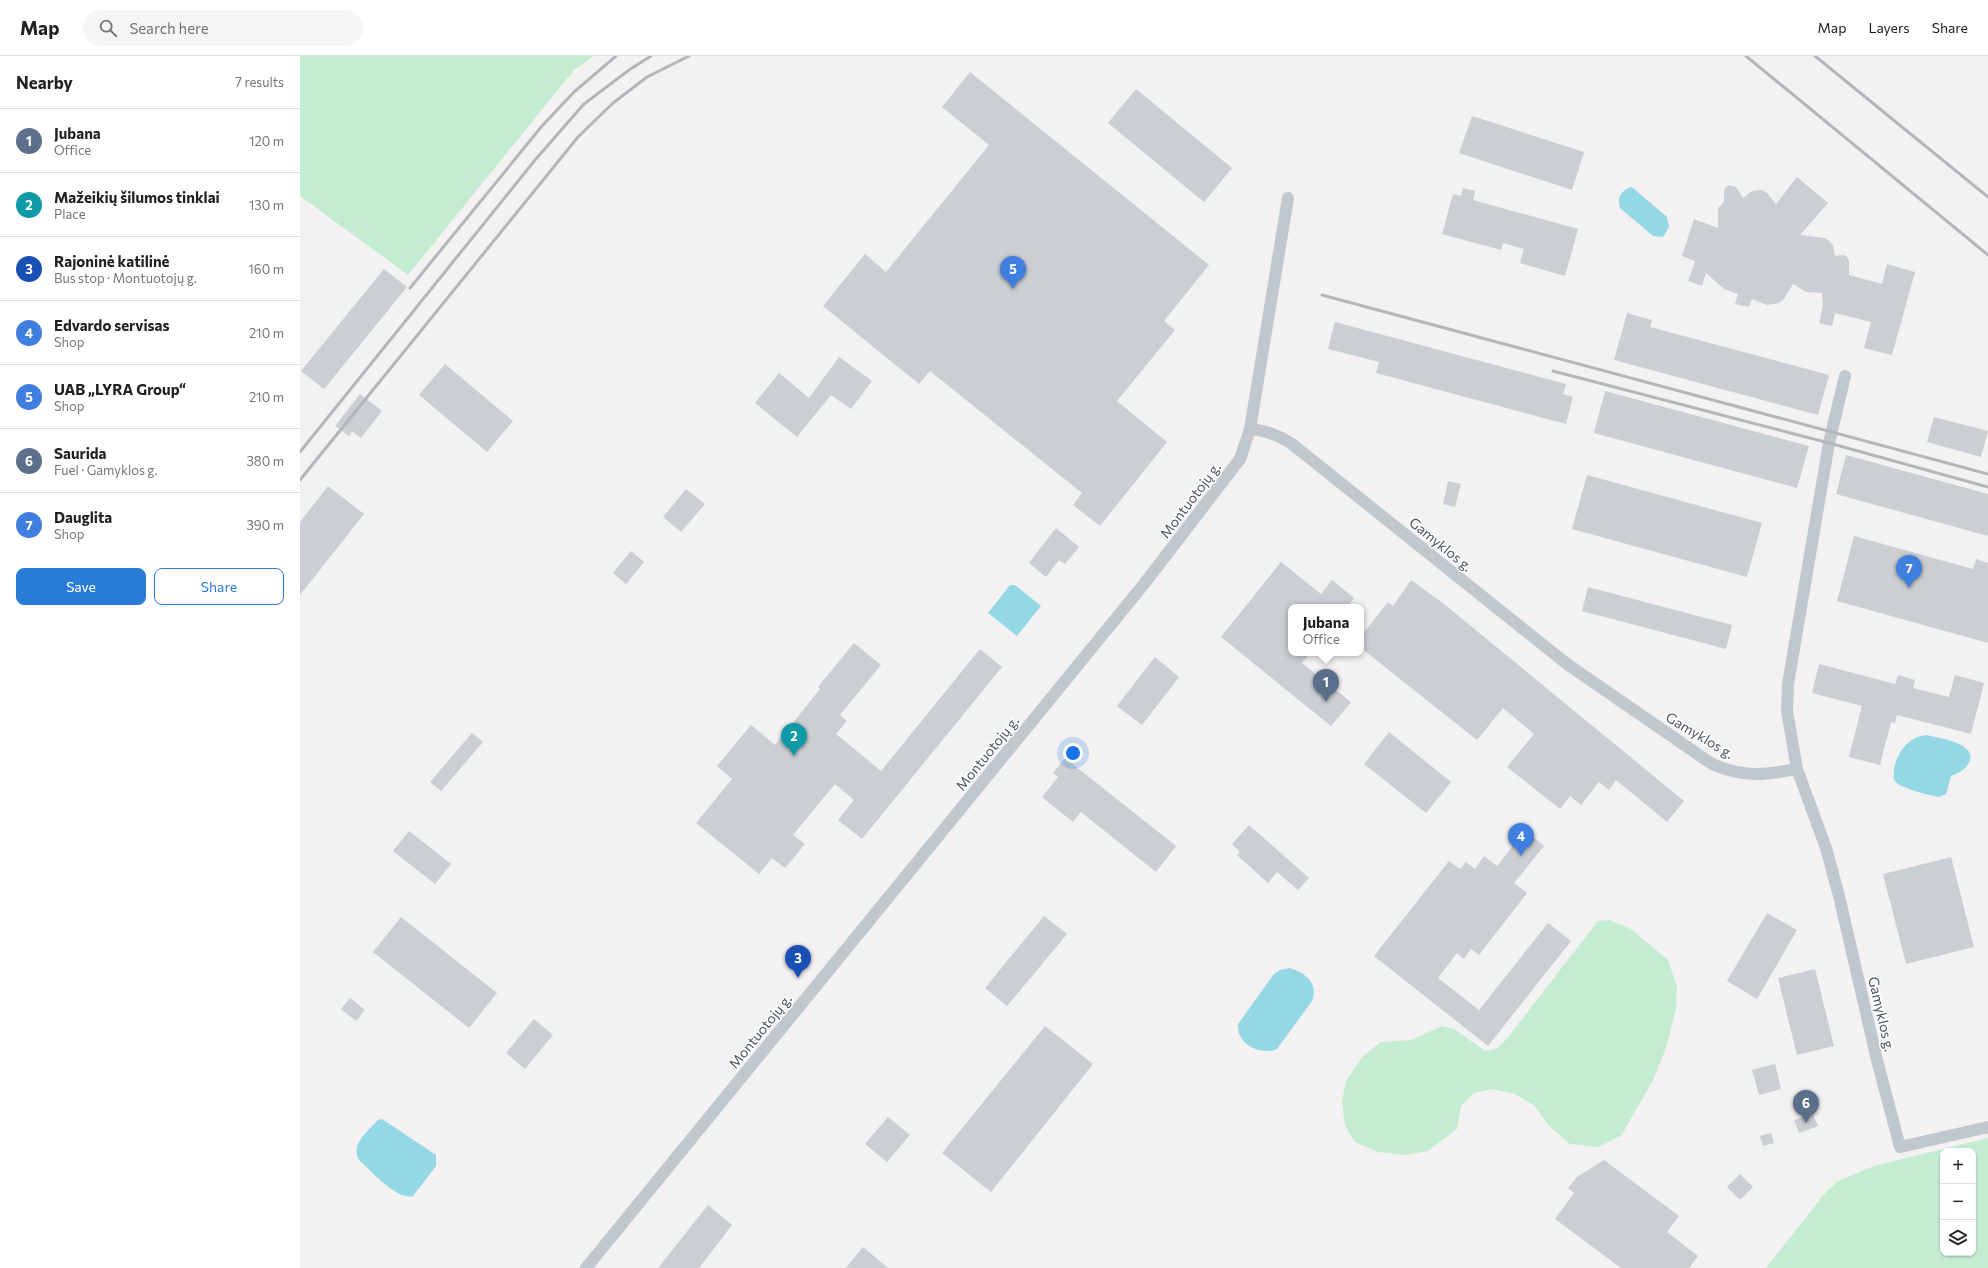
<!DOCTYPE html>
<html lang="en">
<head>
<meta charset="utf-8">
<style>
  :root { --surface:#fff; --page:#f6f6f6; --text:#202124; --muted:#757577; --line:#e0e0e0; --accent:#297cd5 }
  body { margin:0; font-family:Commissioner,sans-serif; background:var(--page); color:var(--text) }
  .controls { position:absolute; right:12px; bottom:12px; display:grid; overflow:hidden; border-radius:8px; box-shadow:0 1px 3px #0004 }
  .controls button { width:36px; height:36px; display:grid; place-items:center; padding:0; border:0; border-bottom:1px solid var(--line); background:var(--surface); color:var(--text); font:20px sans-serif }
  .you { position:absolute; left:773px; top:697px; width:14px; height:14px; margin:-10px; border:3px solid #fff; border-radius:50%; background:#1a73e8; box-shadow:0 0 0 6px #1a73e833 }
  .badge { display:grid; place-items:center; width:26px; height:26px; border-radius:50%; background:var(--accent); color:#fff; font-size:13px; font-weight:700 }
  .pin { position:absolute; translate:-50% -33px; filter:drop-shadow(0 1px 2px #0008) }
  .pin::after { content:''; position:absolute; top:21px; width:14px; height:12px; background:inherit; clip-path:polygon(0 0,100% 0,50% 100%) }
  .popup { position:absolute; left:988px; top:548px; width:76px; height:52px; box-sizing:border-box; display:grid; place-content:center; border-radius:8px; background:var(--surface); filter:drop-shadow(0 1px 3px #0005); font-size:13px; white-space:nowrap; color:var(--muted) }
  .popup b { font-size:15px; color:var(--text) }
  .popup::after { content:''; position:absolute; left:50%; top:100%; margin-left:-8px; border:8px solid transparent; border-top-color:var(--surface) }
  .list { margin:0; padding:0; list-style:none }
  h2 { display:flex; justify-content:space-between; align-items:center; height:52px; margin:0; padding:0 16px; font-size:17px }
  h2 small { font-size:13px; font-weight:400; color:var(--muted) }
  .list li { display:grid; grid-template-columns:26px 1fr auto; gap:12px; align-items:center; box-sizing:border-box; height:64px; padding:0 16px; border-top:1px solid var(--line) }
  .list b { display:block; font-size:15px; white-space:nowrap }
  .list p { margin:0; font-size:13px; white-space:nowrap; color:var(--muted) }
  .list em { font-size:13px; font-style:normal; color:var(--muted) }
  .actions { display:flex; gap:8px; padding:12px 16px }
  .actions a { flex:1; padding:9px 0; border:1px solid var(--accent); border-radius:8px; text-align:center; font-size:14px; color:var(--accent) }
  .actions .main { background:var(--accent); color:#fff }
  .icon { flex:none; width:22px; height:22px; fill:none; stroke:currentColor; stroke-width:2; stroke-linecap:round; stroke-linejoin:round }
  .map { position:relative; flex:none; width:1688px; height:1212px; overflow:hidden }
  header { display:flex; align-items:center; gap:24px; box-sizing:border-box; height:56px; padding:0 20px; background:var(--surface); border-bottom:1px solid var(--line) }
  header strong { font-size:19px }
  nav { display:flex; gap:22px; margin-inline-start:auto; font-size:14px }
  .search { width:280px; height:36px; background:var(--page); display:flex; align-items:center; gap:10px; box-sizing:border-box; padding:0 14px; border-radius:22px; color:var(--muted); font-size:15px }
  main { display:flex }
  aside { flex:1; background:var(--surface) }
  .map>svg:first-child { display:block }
  .green { fill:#c4ecd1; fill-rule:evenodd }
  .water { fill:#94d8e5 }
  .building { fill:#cbced3 }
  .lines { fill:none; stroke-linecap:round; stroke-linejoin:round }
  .minor { stroke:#c0c8ce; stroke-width:12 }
  .rail { stroke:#b3b6ba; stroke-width:3 }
  .labels { text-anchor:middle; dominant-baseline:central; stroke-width:3; stroke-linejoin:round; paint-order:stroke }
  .street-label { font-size:14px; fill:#4a555d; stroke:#fff }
</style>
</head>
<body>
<header>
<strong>Map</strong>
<div class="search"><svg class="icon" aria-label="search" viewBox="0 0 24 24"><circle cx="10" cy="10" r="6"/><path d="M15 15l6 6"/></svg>Search here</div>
<nav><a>Map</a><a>Layers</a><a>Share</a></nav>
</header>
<main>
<aside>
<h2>Nearby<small>7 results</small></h2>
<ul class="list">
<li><span class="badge" style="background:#5c6f8a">1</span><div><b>Jubana</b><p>Office</p></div><em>120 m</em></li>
<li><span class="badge" style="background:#0f9aa8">2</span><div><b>Mažeikių šilumos tinklai</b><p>Place</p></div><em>130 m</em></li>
<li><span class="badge" style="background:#1a4fb4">3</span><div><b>Rajoninė katilinė</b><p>Bus stop · Montuotojų g.</p></div><em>160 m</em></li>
<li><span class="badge" style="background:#3f7fe0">4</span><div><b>Edvardo servisas</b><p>Shop</p></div><em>210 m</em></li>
<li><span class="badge" style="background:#3f7fe0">5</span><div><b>UAB „LYRA Group“</b><p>Shop</p></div><em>210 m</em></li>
<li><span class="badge" style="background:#5c6f8a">6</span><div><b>Saurida</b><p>Fuel · Gamyklos g.</p></div><em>380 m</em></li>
<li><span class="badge" style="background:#3f7fe0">7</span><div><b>Dauglita</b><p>Shop</p></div><em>390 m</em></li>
</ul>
<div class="actions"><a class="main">Save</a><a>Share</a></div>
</aside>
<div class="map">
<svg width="1688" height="1212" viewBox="0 0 1688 1212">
  <rect width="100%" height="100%" fill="#f3f1f1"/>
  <g class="green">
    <polygon points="0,0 294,0 274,14 108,219 0,140"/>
    <polygon points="1309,864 1331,873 1368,904 1377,930 1376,953 1366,992 1353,1024 1321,1080 1298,1091 1270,1088 1248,1069 1235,1050 1215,1038 1192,1033 1174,1037 1161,1050 1157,1073 1128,1095 1104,1099 1078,1096 1055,1086 1045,1070 1042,1046 1046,1025 1063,1000 1081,986 1111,984 1142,970 1154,973 1185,995 1196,993 1205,985 1298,865"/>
    <path d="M1688 1082V1212H1466L1526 1136 1538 1125 1574 1110ZM1643 1095H1673V1197H1643Z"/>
  </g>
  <g class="water">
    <path d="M1330 131 1333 132 1367 161 1369 171 1363 181 1353 180 1320 152C1317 142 1320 136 1330 131Z"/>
    <polygon points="710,529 715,529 741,550 717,580 688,557"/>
    <path d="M1626 679C1640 682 1688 689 1664 713 1661 716 1655 718 1651 720L1646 738 1639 741C1629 739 1601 733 1595 725 1593 722 1594 717 1594 713 1597 697 1608 681 1626 679Z"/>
    <path d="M989 912C1005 916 1019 928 1012 945L977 993C960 1000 936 988 938 968L974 918 980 914Z"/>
    <path d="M82 1063 136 1099V1110L113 1140C98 1145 70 1114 59 1104 50 1088 68 1075 78 1064Z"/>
  </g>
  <g class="building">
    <polygon points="670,16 909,209 864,265 875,274 817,345 867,386 800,470 773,449 782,437 630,315 619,328 523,250 565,198 586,216 689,89 642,51"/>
    <polygon points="836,33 932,112 904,146 808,67"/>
    <polygon points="1172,60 1284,96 1272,134 1159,97"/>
    <polygon points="1497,121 1528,147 1500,179 1525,182 1529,185 1533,189 1535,200 1544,199 1547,201 1549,205 1549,219 1582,228 1587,208 1615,216 1592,299 1564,292 1571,266 1535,257 1532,270 1519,267 1523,249 1522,237 1506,236 1493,228 1484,243 1479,247 1467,249 1452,243 1449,251 1435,248 1438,238 1424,233 1406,217 1402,230 1388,225 1395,205 1382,200 1394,163 1418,172 1418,152 1424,146 1424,134 1426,131 1429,129 1436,131 1443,142 1452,135 1463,134 1467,137 1476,148"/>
    <polygon points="1163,132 1175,135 1173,144 1278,173 1265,220 1220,207 1224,193 1203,187 1201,194 1142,178 1153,138 1161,140"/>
    <polygon points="84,213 107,231 24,333 1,315"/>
    <polygon points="1327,257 1352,264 1350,271 1529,319 1518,359 1314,304"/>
    <polygon points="1035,266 1266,328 1263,338 1273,341 1266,368 1076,317 1079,306 1028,293"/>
    <polygon points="539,301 572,325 551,353 531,339 497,381 455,347 479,317 509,342"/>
    <polygon points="145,308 213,365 187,396 119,339"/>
    <polygon points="1305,335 1509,390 1497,432 1294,377"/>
    <polygon points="60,338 82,355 61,382 52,375 49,380 35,370"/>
    <polygon points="1634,361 1688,375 1681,401 1627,386"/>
    <polygon points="1546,399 1688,438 1688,480 1536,438"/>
    <polygon points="1287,419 1462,467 1447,521 1272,473"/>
    <polygon points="1148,425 1161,428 1155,451 1143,448"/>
    <polygon points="28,430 64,458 0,539 0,466"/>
    <polygon points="386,433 405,448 381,476 363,461"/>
    <polygon points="756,472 779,491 765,508 759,504 746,521 729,507"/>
    <polygon points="1554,480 1673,513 1676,503 1688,507 1688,587 1537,545"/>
    <polygon points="331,495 344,506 326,528 313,517"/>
    <polygon points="981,506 1021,538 1032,524 1054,542 1047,551 991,551 991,597 1010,597 1002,607 1051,646 1031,670 921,581"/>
    <polygon points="1111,524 1144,548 1384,745 1367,766 1316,724 1309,734 1299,726 1281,749 1270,740 1260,753 1207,711 1234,678 1203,652 1177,684 1061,592 1061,580 1088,546 1093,550"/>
    <polygon points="1288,531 1432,569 1426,593 1282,555"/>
    <polygon points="554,587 581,609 540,659 547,665 536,678 581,715 680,593 702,611 562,783 538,764 554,744 535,728 493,779 505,788 485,812 472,802 459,818 396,767 432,723 417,710 451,669 475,689 520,633 518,631"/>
    <polygon points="855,601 879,621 842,669 817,650"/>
    <polygon points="1519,608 1595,628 1598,619 1615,624 1613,632 1649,641 1655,619 1684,627 1671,678 1597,659 1595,667 1591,666 1580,709 1549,701 1562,650 1512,637"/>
    <polygon points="1089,676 1151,726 1126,757 1064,708"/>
    <polygon points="172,677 183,686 141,735 130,726"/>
    <polygon points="765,702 876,790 856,816 781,756 773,766 742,741 758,721 753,717"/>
    <polygon points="949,769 1009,822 998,834 977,816 968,827 937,799 940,796 932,788"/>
    <polygon points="109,775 151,808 135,828 93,795"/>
    <polygon points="1225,775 1244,790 1214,827 1227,837 1179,899 1171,893 1164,903 1157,897 1138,922 1179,954 1248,867 1271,885 1188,990 1074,900 1149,805 1160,813 1166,806 1175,813 1184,800 1197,810"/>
    <polygon points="1651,801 1674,891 1606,908 1583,818"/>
    <polygon points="1467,857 1497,874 1457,943 1427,925"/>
    <polygon points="744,860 767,878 707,950 685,932"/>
    <polygon points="101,861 197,937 169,972 73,896"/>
    <polygon points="1515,913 1534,990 1497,999 1478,922"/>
    <polygon points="50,942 65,954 56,965 41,953"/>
    <polygon points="234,963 253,979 225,1013 206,997"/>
    <polygon points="745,970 793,1008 691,1136 642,1097"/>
    <polygon points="1475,1008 1481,1033 1459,1039 1452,1014"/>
    <polygon points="1513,1058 1518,1070 1499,1077 1494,1064"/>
    <polygon points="588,1061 610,1079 587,1106 565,1088"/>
    <polygon points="1471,1077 1474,1087 1463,1090 1460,1080"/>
    <polygon points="1304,1104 1379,1160 1367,1176 1398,1200 1389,1212 1321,1212 1255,1163 1274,1137 1268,1132 1277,1121"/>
    <polygon points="1440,1118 1453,1131 1440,1144 1427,1131"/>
    <polygon points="408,1149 432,1169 399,1212 358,1212"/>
    <polygon points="563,1191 588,1212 546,1212"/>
  </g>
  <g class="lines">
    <g class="minor">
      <polyline points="1545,320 1529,387 1488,628 1487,655 1497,713 1526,792 1539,840 1577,1004 1600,1091 1688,1071"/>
      <path d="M950 373C967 375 978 379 992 388L1267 608 1412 708C1444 722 1465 719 1497 713"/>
      <polyline points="286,1212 844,528 940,403 950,373 988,142"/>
    </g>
    <g class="rail">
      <polyline points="1446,0 1688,199"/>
      <polyline points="1515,0 1688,141"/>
      <polyline points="110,232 242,70 274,36 316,0"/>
      <polyline points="1022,239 1688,418"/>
      <polyline points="1253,315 1529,387 1688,431"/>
      <polyline points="0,396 235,104 284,48 329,14 351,0"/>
      <polyline points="0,424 278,81 313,47 347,21 389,0"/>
    </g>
  </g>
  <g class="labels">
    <g class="street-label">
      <text transform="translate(890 444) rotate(-53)">Montuotojų g.</text>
      <text transform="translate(1141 488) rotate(39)">Gamyklos g.</text>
      <text transform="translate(1400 679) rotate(31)">Gamyklos g.</text>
      <text transform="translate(687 697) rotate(-51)">Montuotojų g.</text>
      <text transform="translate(1582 958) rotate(77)">Gamyklos g.</text>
      <text transform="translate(460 975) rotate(-51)">Montuotojų g.</text>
    </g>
  </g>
</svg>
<div class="controls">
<button>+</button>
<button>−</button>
<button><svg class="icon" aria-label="layers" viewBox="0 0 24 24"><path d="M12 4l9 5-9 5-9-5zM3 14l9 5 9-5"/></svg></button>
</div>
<div class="you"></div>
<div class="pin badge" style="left:1026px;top:646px;background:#5c6f8a">1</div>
<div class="popup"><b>Jubana</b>Office</div>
<div class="pin badge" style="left:494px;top:700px;background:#0f9aa8">2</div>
<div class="pin badge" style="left:498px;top:922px;background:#1a4fb4">3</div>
<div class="pin badge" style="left:1221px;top:800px;background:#3f7fe0">4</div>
<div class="pin badge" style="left:713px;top:233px;background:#3f7fe0">5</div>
<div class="pin badge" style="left:1506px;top:1067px;background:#5c6f8a">6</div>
<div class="pin badge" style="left:1609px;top:532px;background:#3f7fe0">7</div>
</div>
</main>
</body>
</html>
